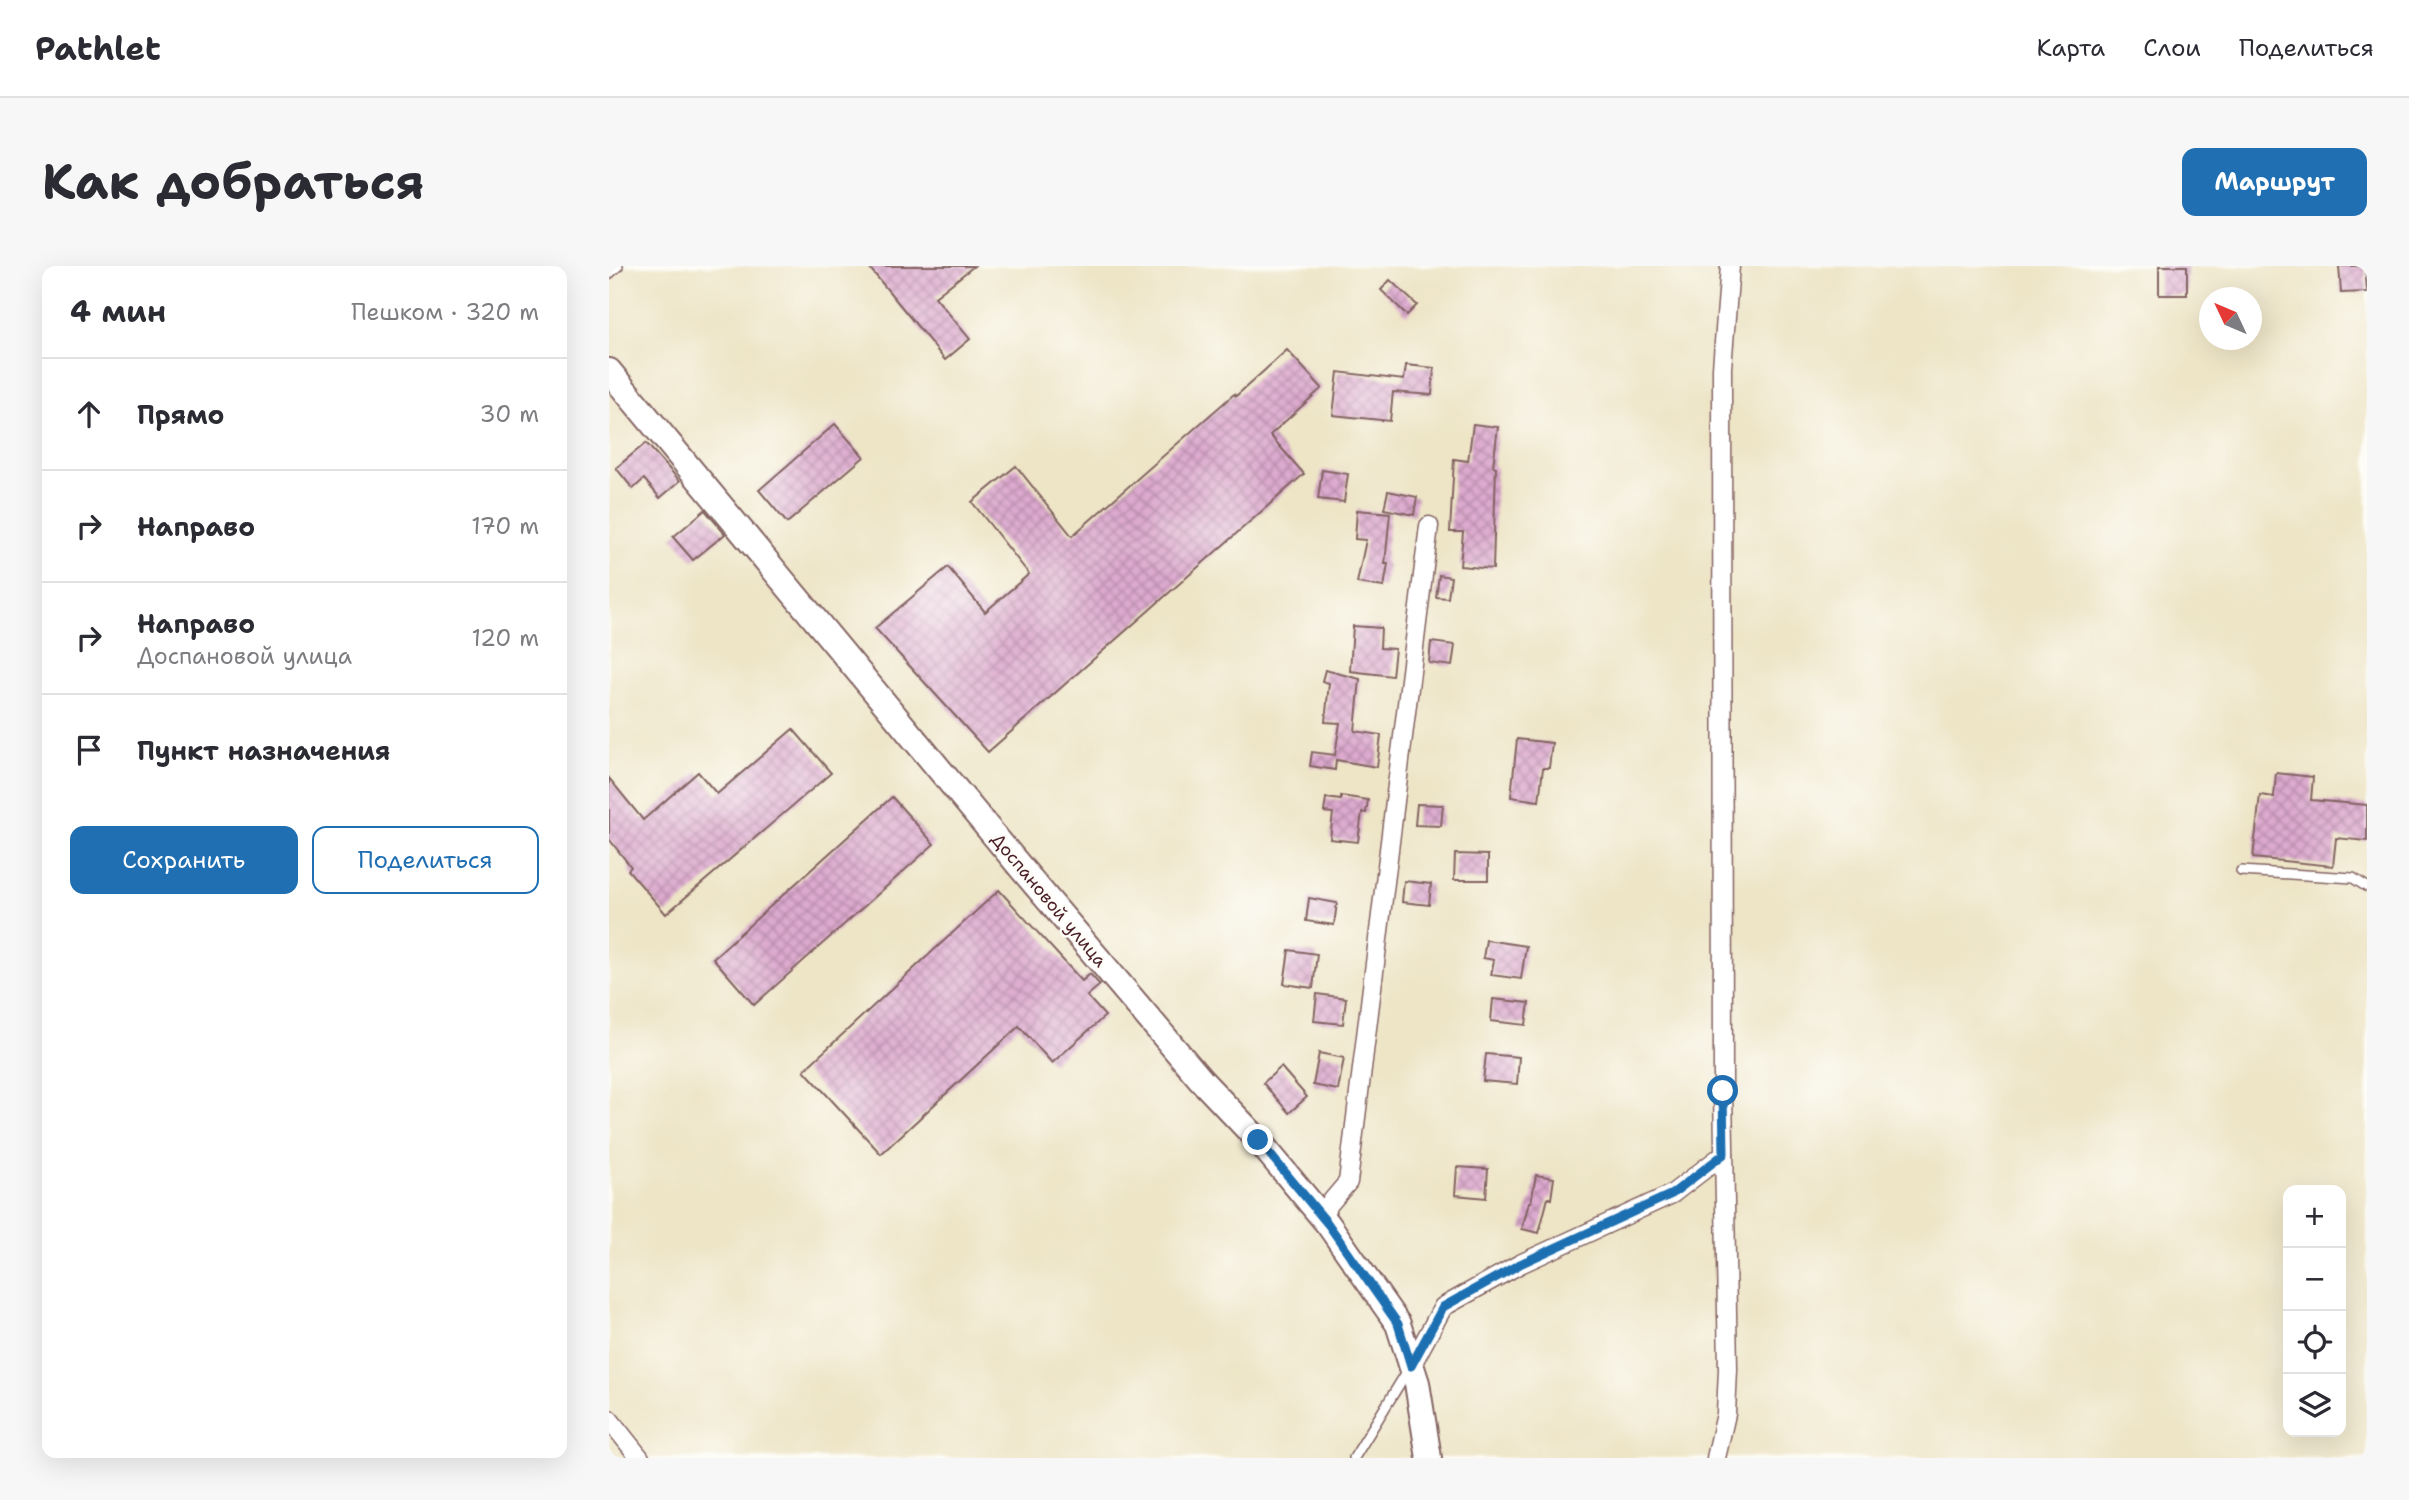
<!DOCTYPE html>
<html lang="ru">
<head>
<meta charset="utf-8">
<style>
  :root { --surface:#fff; --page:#f7f7f7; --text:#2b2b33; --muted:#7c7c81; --line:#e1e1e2; --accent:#1f6fb2 }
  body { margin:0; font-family:"Shantell Sans",sans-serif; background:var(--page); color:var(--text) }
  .controls { position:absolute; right:21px; bottom:21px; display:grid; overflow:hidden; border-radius:14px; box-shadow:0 7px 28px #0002 }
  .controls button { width:63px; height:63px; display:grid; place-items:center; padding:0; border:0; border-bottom:2px solid var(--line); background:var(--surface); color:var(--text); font:35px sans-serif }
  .compass { position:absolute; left:1590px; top:21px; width:63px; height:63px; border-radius:50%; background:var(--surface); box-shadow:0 7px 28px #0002; rotate:314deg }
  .stop { position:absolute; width:21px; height:21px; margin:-16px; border:5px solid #1f6fb2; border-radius:50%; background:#fff }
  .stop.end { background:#1f6fb2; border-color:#fff; box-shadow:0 2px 7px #0008 }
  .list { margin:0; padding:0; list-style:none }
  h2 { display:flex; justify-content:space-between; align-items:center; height:91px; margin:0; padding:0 28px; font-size:30px }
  h2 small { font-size:23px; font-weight:400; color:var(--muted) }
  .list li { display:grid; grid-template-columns:46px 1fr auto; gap:21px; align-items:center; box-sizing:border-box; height:112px; padding:0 28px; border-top:2px solid var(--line) }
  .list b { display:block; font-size:26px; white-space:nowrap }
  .list p { margin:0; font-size:23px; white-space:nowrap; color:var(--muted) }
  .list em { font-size:23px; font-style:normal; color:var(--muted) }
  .actions { display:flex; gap:14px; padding:21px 28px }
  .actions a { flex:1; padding:16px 0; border:2px solid var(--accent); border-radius:14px; text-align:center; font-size:24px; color:var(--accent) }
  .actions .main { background:var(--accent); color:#fff }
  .icon { flex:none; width:38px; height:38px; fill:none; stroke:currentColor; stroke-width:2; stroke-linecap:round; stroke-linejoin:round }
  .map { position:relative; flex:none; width:1758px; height:1192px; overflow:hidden; border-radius:14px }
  header { display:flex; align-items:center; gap:42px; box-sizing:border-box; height:98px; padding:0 35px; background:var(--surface); border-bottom:2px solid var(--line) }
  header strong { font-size:33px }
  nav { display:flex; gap:38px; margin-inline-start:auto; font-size:24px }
  .intro { display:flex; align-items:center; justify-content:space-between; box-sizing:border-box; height:168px; padding:0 42px }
  h1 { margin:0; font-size:49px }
  .button { padding:18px 32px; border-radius:14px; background:var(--accent); color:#fff; font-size:24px; font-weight:700 }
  main { display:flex; gap:42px; padding:0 42px }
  aside { flex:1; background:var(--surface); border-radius:14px; box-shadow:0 7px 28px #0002 }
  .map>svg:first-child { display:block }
  .building { fill:url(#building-cross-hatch) }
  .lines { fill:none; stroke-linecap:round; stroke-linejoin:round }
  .lane-casing { stroke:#836462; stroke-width:12 }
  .street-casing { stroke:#836462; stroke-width:21 }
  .secondary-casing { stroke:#836462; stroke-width:28 }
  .lane { stroke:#fff; stroke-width:9 }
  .street { stroke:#fff; stroke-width:18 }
  .secondary { stroke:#fff; stroke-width:24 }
  .route { stroke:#1f6fb2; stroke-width:9 }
  .labels { text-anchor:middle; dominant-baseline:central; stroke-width:5; stroke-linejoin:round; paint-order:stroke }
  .street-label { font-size:18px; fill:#4a1f2b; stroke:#fdfcf7 }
</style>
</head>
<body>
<header>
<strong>Pathlet</strong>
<nav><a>Карта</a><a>Слои</a><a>Поделиться</a></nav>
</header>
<div class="intro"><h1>Как добраться</h1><a class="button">Маршрут</a></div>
<main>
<aside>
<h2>4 мин<small>Пешком · 320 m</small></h2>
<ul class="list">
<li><svg class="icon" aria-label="ahead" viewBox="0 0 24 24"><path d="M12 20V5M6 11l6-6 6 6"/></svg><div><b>Прямо</b></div><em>30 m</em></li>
<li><svg class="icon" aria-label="right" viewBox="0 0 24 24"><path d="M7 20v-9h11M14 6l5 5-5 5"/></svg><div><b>Направо</b></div><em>170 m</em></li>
<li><svg class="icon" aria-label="right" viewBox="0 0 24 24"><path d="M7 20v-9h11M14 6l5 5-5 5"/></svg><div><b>Направо</b><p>Доспановой улица</p></div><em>120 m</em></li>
<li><svg class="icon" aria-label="arrive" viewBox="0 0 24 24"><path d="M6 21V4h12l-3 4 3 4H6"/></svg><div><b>Пункт назначения</b></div></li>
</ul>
<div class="actions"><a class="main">Сохранить</a><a>Поделиться</a></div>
</aside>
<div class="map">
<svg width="1758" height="1192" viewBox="0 0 1758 1192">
  <defs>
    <pattern id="building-cross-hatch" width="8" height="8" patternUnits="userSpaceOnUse" patternTransform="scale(1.75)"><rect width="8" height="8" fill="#ddaacf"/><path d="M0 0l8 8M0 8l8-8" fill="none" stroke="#b58aa8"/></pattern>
  </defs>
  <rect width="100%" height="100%" fill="#fdfcf7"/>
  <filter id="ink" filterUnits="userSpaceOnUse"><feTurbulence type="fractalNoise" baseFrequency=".0143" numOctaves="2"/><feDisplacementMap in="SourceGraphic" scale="14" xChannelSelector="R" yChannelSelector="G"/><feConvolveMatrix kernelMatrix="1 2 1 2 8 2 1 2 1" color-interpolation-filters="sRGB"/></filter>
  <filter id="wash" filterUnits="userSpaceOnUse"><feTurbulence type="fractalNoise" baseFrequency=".00686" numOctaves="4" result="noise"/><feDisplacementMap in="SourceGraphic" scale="28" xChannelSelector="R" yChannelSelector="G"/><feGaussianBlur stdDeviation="1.57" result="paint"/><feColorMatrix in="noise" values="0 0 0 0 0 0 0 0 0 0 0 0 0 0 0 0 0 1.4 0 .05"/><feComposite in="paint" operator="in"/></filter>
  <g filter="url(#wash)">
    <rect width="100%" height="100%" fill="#eee5c7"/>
    <g id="blocks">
      <g class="building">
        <polygon points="259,0 365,0 326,31 361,73 336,94"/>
        <rect x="1550" y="0" width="28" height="29"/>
        <polygon points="1730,0 1756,0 1758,26 1732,27"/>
        <polygon points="781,14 808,39 798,49 772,24"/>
        <polygon points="678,84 713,122 661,169 695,208 379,486 266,362 339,301 376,346 420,308 363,236 407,200 463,270 625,128 627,130"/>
        <polygon points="797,99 825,102 823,129 784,126 781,155 724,149 729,106 795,114"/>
        <polygon points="226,158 255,191 178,257 150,224"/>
        <polygon points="864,158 889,161 884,200 887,201 884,303 851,300 854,266 841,266 845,193 859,195"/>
        <polygon points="37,177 71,215 51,232 35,213 24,223 7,202"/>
        <polygon points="713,204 739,208 735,236 709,233"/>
        <polygon points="779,225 808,231 805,249 775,243"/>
        <polygon points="96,244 116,268 84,294 64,271"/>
        <polygon points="748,244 781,247 776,298 779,298 775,321 748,317 757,274 746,273"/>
        <polygon points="830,309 842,311 839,332 827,331"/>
        <polygon points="744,360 772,362 771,382 786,383 783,410 741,405"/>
        <polygon points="822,376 846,379 843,400 820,397"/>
        <polygon points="716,404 751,413 746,465 772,469 768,501 727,494 726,504 701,500 703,486 726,489 731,457 716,456 720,417 713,415"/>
        <polygon points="184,463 222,507 57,648 19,604 22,601 0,573 0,512 34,554 89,506 108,528"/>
        <polygon points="908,473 943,477 940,502 934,502 930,535 902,531"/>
        <polygon points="1667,507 1704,511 1702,534 1758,539 1758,575 1727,572 1724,600 1644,592 1651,529 1665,531"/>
        <polygon points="732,530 759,534 757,547 753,546 749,576 721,573 724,547 715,546 717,532 732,534"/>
        <polygon points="283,531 325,578 145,739 104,692"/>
        <polygon points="808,538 834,539 832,560 806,559"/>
        <polygon points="846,588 879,589 879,614 845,614"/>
        <polygon points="795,615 822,618 820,639 793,636"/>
        <polygon points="390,624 473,715 481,708 491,719 478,730 496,750 443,797 410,760 272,888 195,804"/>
        <polygon points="700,632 728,637 725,659 697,655"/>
        <polygon points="877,674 917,680 912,713 882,709 885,694 874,692"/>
        <polygon points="680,684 708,688 704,722 675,718"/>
        <polygon points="708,728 737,732 734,758 705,755"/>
        <polygon points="884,733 920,737 917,759 882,755"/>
        <polygon points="710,787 735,792 729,824 704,819"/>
        <polygon points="877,788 910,791 908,818 874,815"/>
        <polygon points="672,801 698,831 680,847 654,817"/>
        <polygon points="848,901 879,903 877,932 846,929"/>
        <polygon points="927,909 945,912 942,933 939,932 930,967 913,963 920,936 922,936"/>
      </g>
    </g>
  </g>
  <g filter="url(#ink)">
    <use href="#blocks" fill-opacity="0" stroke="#836462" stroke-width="2"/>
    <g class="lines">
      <g class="lane-casing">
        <g id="lane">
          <polyline points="0,8 9,0"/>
          <polyline points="1632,605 1744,612 1758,621"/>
          <polyline points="745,1192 799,1104"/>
        </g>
      </g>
      <g class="street-casing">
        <g id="street">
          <polyline points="711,949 739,916 820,260"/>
          <polyline points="802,1100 834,1041 911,998 1063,928 1115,888"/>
          <polyline points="0,1153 31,1192"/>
          <polyline points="1107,1192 1117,1148 1119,1103 1114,825 1113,102 1121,0"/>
        </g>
      </g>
      <g class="secondary-casing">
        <polyline id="secondary" points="0,105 413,603 593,815 649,874 719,958 789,1058 808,1117 820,1192"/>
      </g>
      <use href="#lane" class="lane"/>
      <use href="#street" class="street"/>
      <use href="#secondary" class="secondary"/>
    </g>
  </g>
  <g class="lines" filter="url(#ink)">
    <polyline class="route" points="649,874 719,958 789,1058 802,1100 834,1041 911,998 1063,928 1115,888 1114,825"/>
  </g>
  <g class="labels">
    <g class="street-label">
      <text transform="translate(440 634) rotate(50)">Доспановой улица</text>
    </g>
  </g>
</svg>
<div class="controls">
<button>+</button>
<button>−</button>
<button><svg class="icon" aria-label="locate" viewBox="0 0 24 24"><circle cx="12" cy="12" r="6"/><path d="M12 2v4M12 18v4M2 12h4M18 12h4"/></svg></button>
<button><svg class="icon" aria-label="layers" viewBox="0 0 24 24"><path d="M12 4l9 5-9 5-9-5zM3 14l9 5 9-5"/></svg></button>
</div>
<svg class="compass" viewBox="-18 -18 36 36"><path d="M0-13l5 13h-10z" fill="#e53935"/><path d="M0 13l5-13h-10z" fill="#7c7c81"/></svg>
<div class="stop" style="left:1114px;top:825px"></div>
<div class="stop end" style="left:649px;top:874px"></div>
</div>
</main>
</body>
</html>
